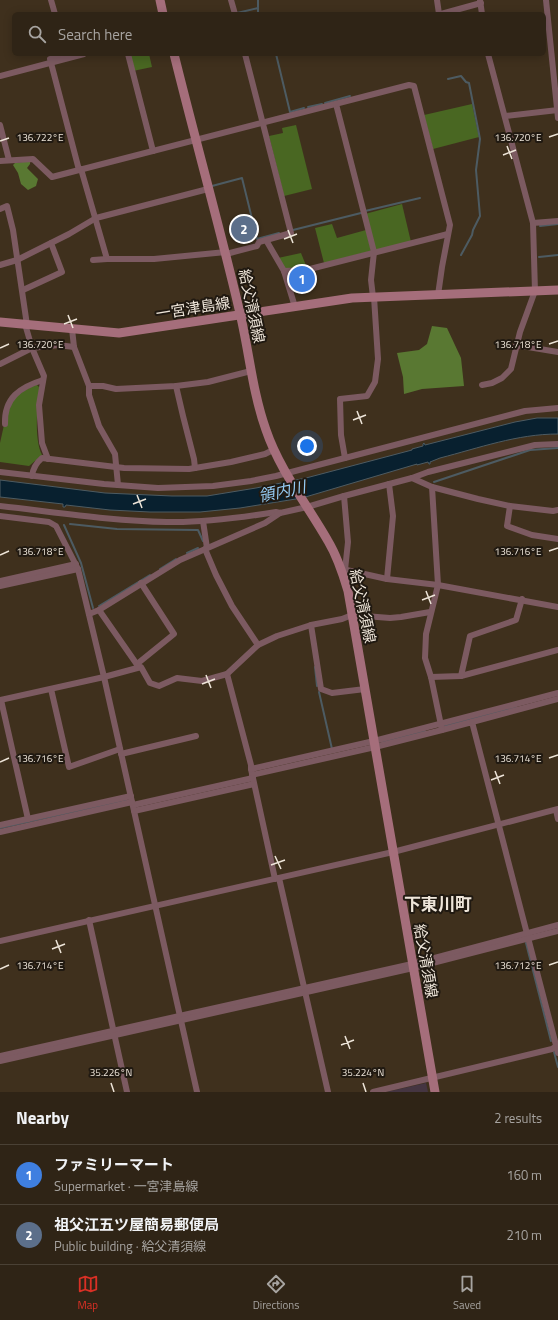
<!DOCTYPE html>
<html lang="en">
<head>
<meta charset="utf-8">
<style>
  :root { --surface:#2f2416; --page:#3b3023; --text:#f1f3f6; --muted:#a7a4a1; --line:#4a4135; --accent:#d93025 }
  body { margin:0; font-family:"Titillium Web","Noto Sans JP",sans-serif; background:var(--page); color:var(--text) }
  .you { position:absolute; left:307px; top:446px; width:14px; height:14px; margin:-10px; border:3px solid #fff; border-radius:50%; background:#1a73e8; box-shadow:0 0 0 6px #1a73e833 }
  .badge { display:grid; place-items:center; width:26px; height:26px; border-radius:50%; background:var(--accent); color:#fff; font-size:13px; font-weight:700 }
  .pin { position:absolute; translate:-50% -50%; border:2px solid #fff; box-shadow:0 1px 4px #0006 }
  .list { margin:0; padding:0; list-style:none }
  h2 { display:flex; justify-content:space-between; align-items:center; height:52px; margin:0; padding:0 16px; font-size:17px }
  h2 small { font-size:13px; font-weight:400; color:var(--muted) }
  .list li { display:grid; grid-template-columns:26px 1fr auto; gap:12px; align-items:center; box-sizing:border-box; height:60px; padding:0 16px; border-top:1px solid var(--line) }
  .list b { display:block; font-size:15px; white-space:nowrap }
  .list p { margin:0; font-size:13px; white-space:nowrap; color:var(--muted) }
  .list em { font-size:13px; font-style:normal; color:var(--muted) }
  .icon { flex:none; width:22px; height:22px; fill:none; stroke:currentColor; stroke-width:2; stroke-linecap:round; stroke-linejoin:round }
  .map { position:relative; flex:none; width:558px; height:1092px; overflow:hidden }
  .search { position:absolute; background:var(--surface); box-shadow:0 2px 10px #0003; left:12px; right:12px; top:12px; height:44px; display:flex; align-items:center; gap:10px; box-sizing:border-box; padding:0 14px; border-radius:6px; color:var(--muted); font-size:15px }
  .sheet { height:172px; background:var(--surface) }
  nav { display:flex; justify-content:space-around; align-items:center; box-sizing:border-box; height:56px; border-top:1px solid var(--line); background:var(--surface); font-size:11px; color:var(--muted) }
  nav a { display:grid; justify-items:center; gap:2px }
  nav .on { color:var(--accent) }
  .map>svg:first-child { display:block }
  .industrial { fill:#453541 }
  .green { fill:#496722 }
  .forest { fill:#597832 }
  .water { fill:#08202f; stroke:#4d5b62 }
  .lines { fill:none; stroke-linecap:round; stroke-linejoin:round }
  .stream { stroke:#4d5b62; stroke-width:2 }
  .minor { stroke:#7c5a61; stroke-width:6 }
  .secondary { stroke:#a56e7b; stroke-width:9 }
  .ticks { fill:none; stroke:#eee5d9; stroke-width:1.5 }
  .labels { text-anchor:middle; dominant-baseline:central; stroke-width:4; stroke-linejoin:round; paint-order:stroke }
  .street-label { font-size:15px; fill:#eee5d9; stroke:#201911 }
  .water-label { font-size:16px; font-style:italic; fill:#95ccf5; stroke:#201911 }
  .quarter-label { font-size:17px; font-weight:bold; fill:#eee5d9; stroke:#201911 }
  .ticks-label { font-size:10px; text-anchor:middle; fill:#eee5d9; stroke:#201911; stroke-width:4; stroke-linejoin:round; paint-order:stroke }
</style>
</head>
<body>
<div class="map">
<svg width="558" height="1092" viewBox="0 0 558 1092">
  <rect width="100%" height="100%" fill="#3f301d"/>
  <polygon class="industrial" points="426,1083 428,1092 386,1092"/>
  <g class="green">
    <polygon points="129,54 149,54 152,67 133,71"/>
    <polygon points="472,104 479,137 433,149 424,115"/>
    <polygon points="296,125 312,189 284,196 269,136 283,133 282,128"/>
    <polygon points="402,204 411,242 376,251 365,214"/>
    <polygon points="332,224 337,238 366,230 371,251 324,263 315,228"/>
    <polygon points="301,253 307,268 285,269 278,258"/>
    <path d="M36 384 40 388C37 405 34 439 42 455L29 466 0 462V443L4 425 12 401 17 395Z"/>
  </g>
  <g class="forest">
    <polygon points="30,161 30,164 27,168 38,179 36,186 28,190 21,184 18,173 13,165 15,163"/>
    <polygon points="432,326 447,328 461,358 464,386 422,389 404,394 403,377 397,353 419,350 427,344"/>
  </g>
  <path class="water" d="M537 418H558V434C517 434 479 448 440 458L430 462V464H429L428 462 417 465V464L302 498 240 508 200 512H150L110 510 66 505 65 507H63V504L0 497V480L105 493 172 496H207L256 488 306 478 412 450V449L423 446V444L424 443 425 445 515 422Z"/>
  <g class="lines">
    <g class="stream">
      <polyline points="258,0 258,8"/>
      <polyline points="237,13 258,8 258,14"/>
      <polyline points="276,54 290,112 304,108"/>
      <polyline points="448,79 461,76 466,82 469,83 480,139 476,170 480,216 473,230 472,235 461,255"/>
      <polyline points="325,103 350,96"/>
      <polyline points="308,107 322,104"/>
      <polyline points="212,186 242,178 257,239 279,233"/>
      <polyline points="365,211 420,198"/>
      <polyline points="540,226 558,224"/>
      <polyline points="293,230 361,213"/>
      <polyline points="539,257 558,255"/>
      <polyline points="434,482 530,450 558,448"/>
      <polyline points="70,524 117,529 198,530 203,541"/>
      <polyline points="64,525 81,563 93,608"/>
      <polyline points="187,553 198,548"/>
      <polyline points="160,569 176,559"/>
      <polyline points="99,606 150,575"/>
      <polyline points="315,667 317,686"/>
      <polyline points="319,692 332,749"/>
      <polyline points="445,726 516,707"/>
      <polyline points="382,742 425,731"/>
      <polyline points="0,828 126,800"/>
      <polyline points="526,943 551,1041"/>
      <polyline points="554,1052 558,1067"/>
    </g>
    <g class="minor">
      <polyline points="51,0 55,14"/>
      <polyline points="231,0 235,14"/>
      <polyline points="437,0 439,14"/>
      <polyline points="480,0 482,14"/>
      <polyline points="546,0 558,118"/>
      <polyline points="441,14 481,3"/>
      <polyline points="65,54 50,59 79,170"/>
      <polyline points="128,54 153,151"/>
      <polyline points="0,76 84,54"/>
      <polyline points="336,104 374,252 371,280 373,297"/>
      <polyline points="505,116 558,110"/>
      <polyline points="0,125 9,160"/>
      <polyline points="0,161 33,159 52,177 409,85 414,86 450,225 442,267 438,295"/>
      <polyline points="81,169 107,259 154,259 226,252"/>
      <polyline points="0,209 7,206 13,230 27,325"/>
      <polyline points="533,223 558,221"/>
      <polyline points="266,240 284,271 295,307"/>
      <polyline points="226,254 257,246 259,242 291,233 245,54"/>
      <polyline points="93,260 107,259"/>
      <polyline points="0,265 17,260 69,234 96,218 208,189"/>
      <polyline points="284,271 306,270 448,234"/>
      <polyline points="23,290 62,272 51,243"/>
      <polyline points="72,329 74,347 89,386 103,386 116,389 176,386 208,382 251,371"/>
      <polyline points="516,345 558,352"/>
      <polyline points="0,364 32,348 25,324"/>
      <polyline points="482,385 492,383 502,378 511,369 520,332 535,291 533,223 488,54"/>
      <polyline points="89,386 89,395 99,426 115,454 118,485"/>
      <polyline points="176,386 183,416 194,459 195,468"/>
      <path d="M5 424C4 398 20 387 43 380"/>
      <polyline points="345,458 341,435 340,399 367,396 375,382 378,359 374,297"/>
      <polyline points="48,459 42,443 39,405 44,376 32,348 58,345 74,347"/>
      <polyline points="0,472 104,484 158,488 213,486 251,481 276,476 525,411 558,408"/>
      <path d="M32 476C33 468 36 463 42 458L124 468 189 469 231 462 265 454 273 450"/>
      <polyline points="412,478 428,472 535,445 558,444"/>
      <polyline points="432,487 438,585 426,634 425,658 431,677 442,730 472,722 558,1053"/>
      <polyline points="344,496 348,542 345,570"/>
      <path d="M0 506C55 512 111 521 167 522 203 523 239 518 276 512L280 513 307 507 344 496 412 478 432 487 478 499 510 506 553 511 558 510"/>
      <polyline points="510,506 507,526 532,535 558,539"/>
      <polyline points="0,516 49,522 56,526 78,569 104,677 197,1092"/>
      <polyline points="203,521 207,548"/>
      <polyline points="205,549 216,575 232,606 258,645"/>
      <polyline points="342,569 387,579 438,585 558,607"/>
      <polyline points="387,579 393,516 389,484"/>
      <polyline points="0,581 76,564"/>
      <polyline points="0,586 78,569"/>
      <polyline points="99,610 138,666"/>
      <polyline points="89,614 99,610 180,560 265,523 280,513"/>
      <polyline points="311,625 321,689 332,693 365,689"/>
      <polyline points="137,664 174,634 141,583"/>
      <polyline points="227,674 251,765 251,769 275,879"/>
      <polyline points="461,676 558,650"/>
      <polyline points="431,677 461,676 470,636 516,620 522,599"/>
      <polyline points="51,689 69,767 120,749"/>
      <polyline points="0,700 104,677 141,667 150,683 159,686 177,678 202,681 227,674 258,645 277,636 311,625 342,619 352,615 390,618 401,617 430,612"/>
      <polyline points="1,700 28,819"/>
      <polyline points="472,722 558,699"/>
      <polyline points="121,754 196,736"/>
      <polyline points="251,769 374,741 558,693"/>
      <polyline points="252,775 375,747 442,730"/>
      <polyline points="133,805 253,778"/>
      <polyline points="556,810 558,819"/>
      <polyline points="134,811 254,784"/>
      <polyline points="0,825 131,796"/>
      <polyline points="0,832 132,802"/>
      <polyline points="279,878 328,1092"/>
      <polyline points="89,920 127,1092"/>
      <polyline points="0,941 393,852 558,809"/>
      <polyline points="0,1056 412,964 558,925"/>
      <polyline points="0,1061 413,968 558,931"/>
      <polyline points="373,1092 552,1049 558,1045"/>
    </g>
    <g class="secondary">
      <polyline points="160,0 163,14"/>
      <path d="M174 54C195 139 219 224 239 309 249 349 252 391 266 430 280 471 307 504 328 541 337 556 343 574 348 591L435 1092"/>
      <polyline points="0,322 119,333 352,298 558,290"/>
    </g>
  </g>
  <path class="ticks" d="M549 137 558 134M0 141 9 138M507 146 512 159M503 155 516 150M288 230 293 243M284 239 297 234M68 315 73 328M64 324 77 319M549 344 558 341M0 348 9 344M357 411 362 424M353 420 366 415M137 495 142 508M133 504 146 499M549 551 558 548M0 555 9 551M426 591 431 604M422 600 435 595M206 675 211 688M202 684 215 679M549 758 558 755M0 762 9 758M495 771 500 784M491 780 504 775M275 856 281 869M271 865 285 860M56 940 61 953M52 949 65 944M549 965 558 962M0 969 9 965M345 1036 350 1049M341 1045 354 1040M111 1083 114 1092M363 1083 366 1092"/>
  <g class="labels">
    <g class="street-label">
      <text transform="translate(252 306) rotate(78)">給父清須線</text>
      <text transform="translate(193 308) rotate(-9)">一宮津島線</text>
      <text transform="translate(363 606) rotate(78)">給父清須線</text>
      <text transform="translate(426 961) rotate(80)">給父清須線</text>
    </g>
    <g class="water-label">
      <text transform="translate(282 491) rotate(-12)">領内川</text>
    </g>
    <g class="quarter-label">
      <text x="438" y="904">下東川町</text>
    </g>
  </g>
  <g class="ticks-label">
    <text x="518" y="141">136.720°E</text>
    <text x="40" y="141">136.722°E</text>
    <text x="518" y="348">136.718°E</text>
    <text x="40" y="348">136.720°E</text>
    <text x="518" y="555">136.716°E</text>
    <text x="40" y="555">136.718°E</text>
    <text x="518" y="762">136.714°E</text>
    <text x="40" y="762">136.716°E</text>
    <text x="518" y="969">136.712°E</text>
    <text x="40" y="969">136.714°E</text>
    <text x="111" y="1076">35.226°N</text>
    <text x="363" y="1076">35.224°N</text>
  </g>
</svg>
<div class="you"></div>
<div class="pin badge" style="left:302px;top:279px;background:#3f7fe0">1</div>
<div class="pin badge" style="left:244px;top:229px;background:#5c6f8a">2</div>
<div class="search"><svg class="icon" aria-label="search" viewBox="0 0 24 24"><circle cx="10" cy="10" r="6"/><path d="M15 15l6 6"/></svg>Search here</div>
</div>
<section class="sheet">
<h2>Nearby<small>2 results</small></h2>
<ul class="list">
<li><span class="badge" style="background:#3f7fe0">1</span><div><b>ファミリーマート</b><p>Supermarket · 一宮津島線</p></div><em>160 m</em></li>
<li><span class="badge" style="background:#5c6f8a">2</span><div><b>祖父江五ツ屋簡易郵便局</b><p>Public building · 給父清須線</p></div><em>210 m</em></li>
</ul>
</section>
<nav>
<a class="on"><svg class="icon" aria-label="map" viewBox="0 0 24 24"><path d="M3 6l6-2 6 2 6-2v14l-6 2-6-2-6 2zM9 4v14M15 6v14"/></svg>Map</a>
<a><svg class="icon" aria-label="directions" viewBox="0 0 24 24"><path d="M12 3l9 9-9 9-9-9zM9 14v-3h6M13 9l2 2-2 2"/></svg>Directions</a>
<a><svg class="icon" aria-label="saved" viewBox="0 0 24 24"><path d="M7 4h10v16l-5-4-5 4z"/></svg>Saved</a>
</nav>
</body>
</html>
